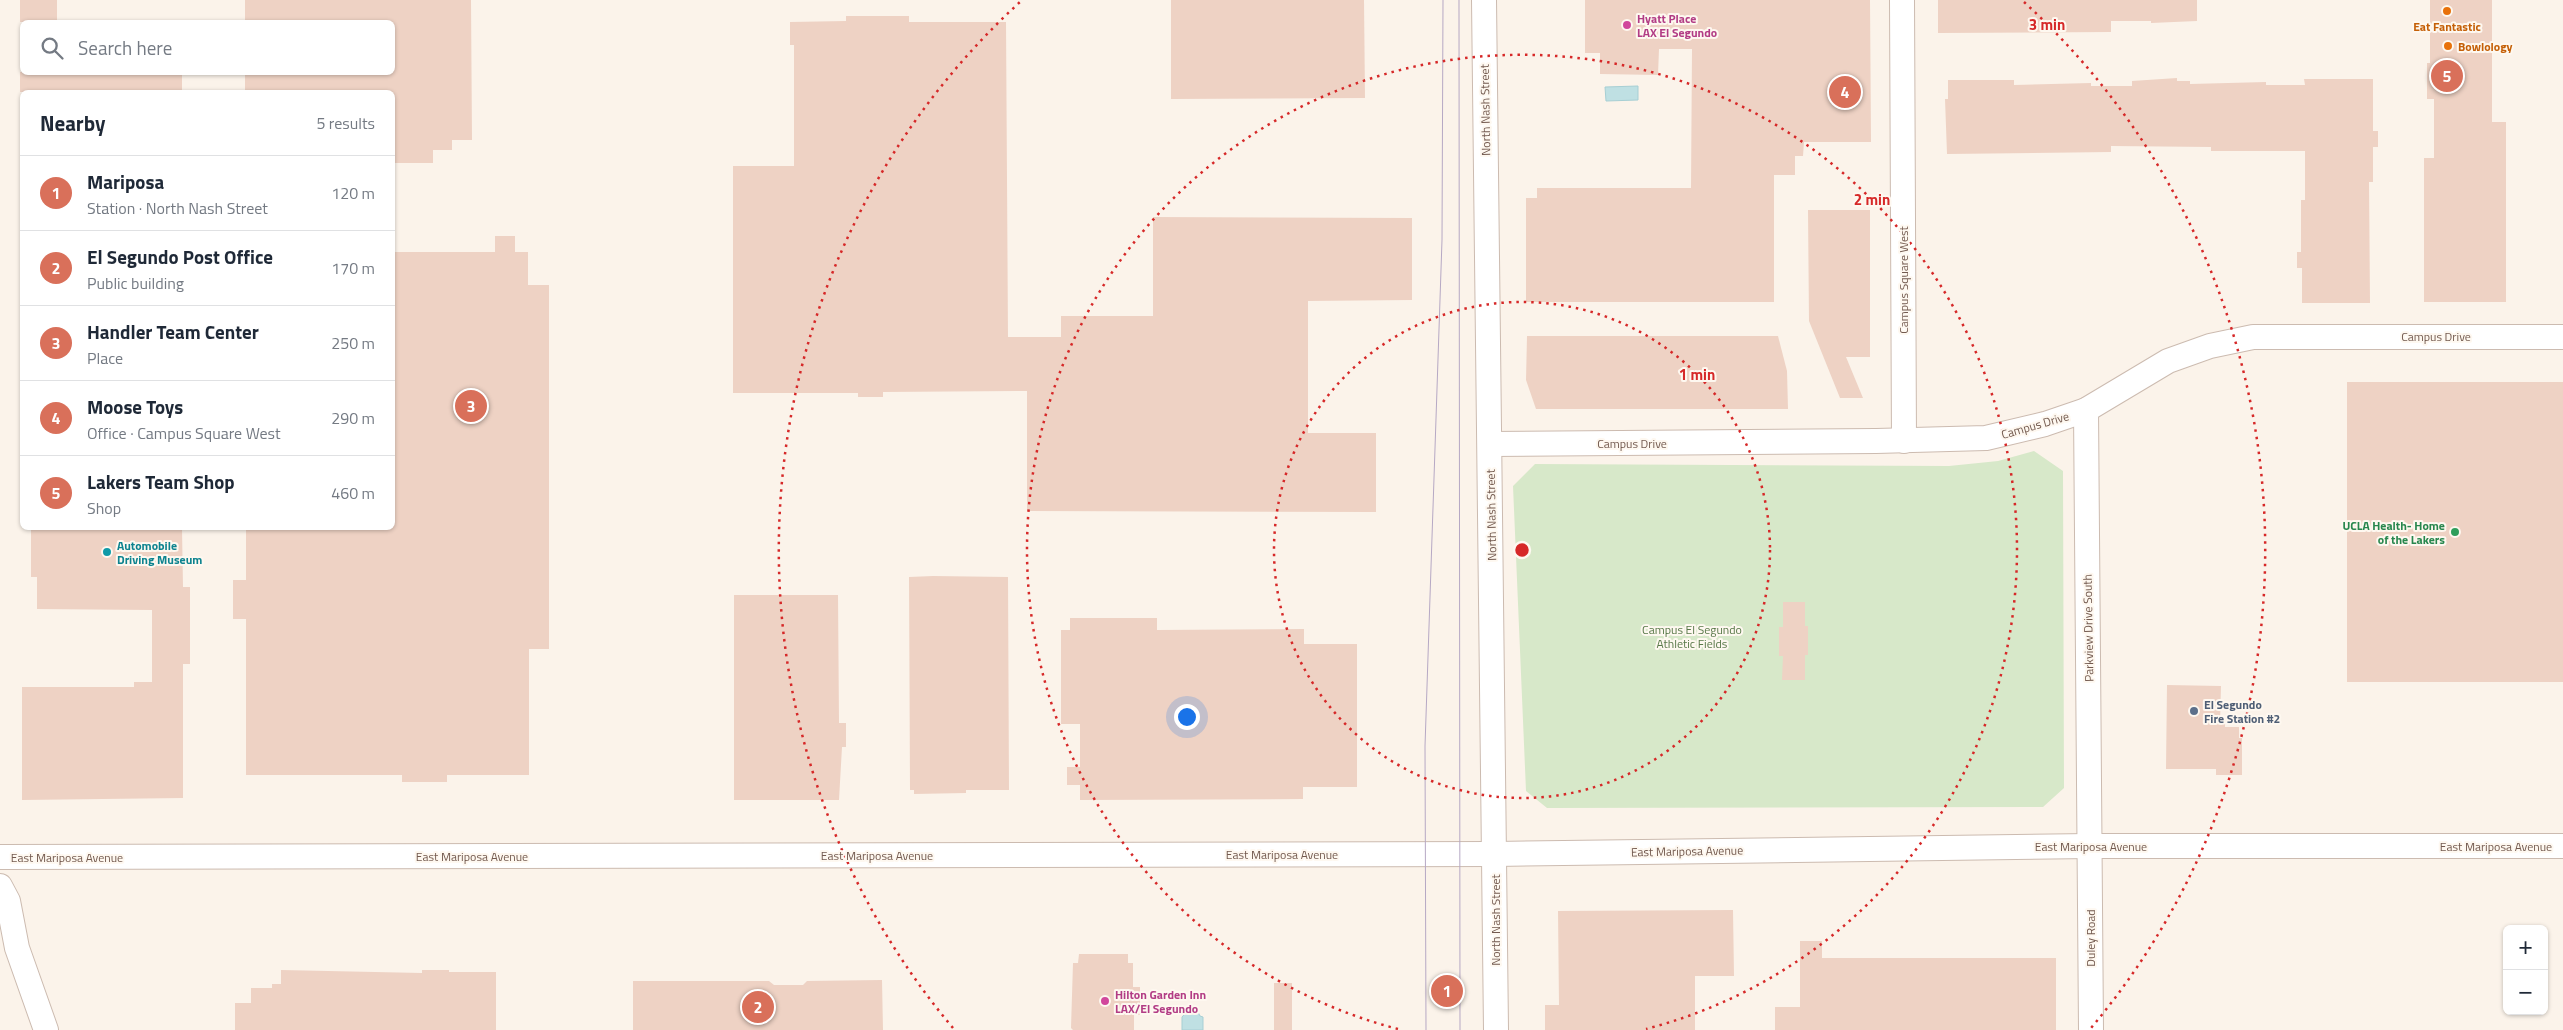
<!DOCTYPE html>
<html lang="en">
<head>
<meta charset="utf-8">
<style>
  :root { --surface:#fff; --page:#f6f6f7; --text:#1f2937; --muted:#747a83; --line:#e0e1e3; --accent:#d9705a }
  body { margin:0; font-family:"Titillium Web",sans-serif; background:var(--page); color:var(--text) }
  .controls { position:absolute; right:15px; bottom:15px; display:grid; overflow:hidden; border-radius:8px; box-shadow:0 1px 4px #0004 }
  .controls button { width:45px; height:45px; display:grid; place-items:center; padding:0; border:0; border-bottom:1px solid var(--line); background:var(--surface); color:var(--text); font:25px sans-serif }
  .you { position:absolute; left:1186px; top:716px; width:18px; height:18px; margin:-12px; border:4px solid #fff; border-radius:50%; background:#1a73e8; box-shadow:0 0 0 8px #1a73e833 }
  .badge { display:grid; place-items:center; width:32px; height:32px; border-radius:50%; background:var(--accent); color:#fff; font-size:16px; font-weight:700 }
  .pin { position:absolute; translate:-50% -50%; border:2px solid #fff; box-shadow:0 1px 5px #0006 }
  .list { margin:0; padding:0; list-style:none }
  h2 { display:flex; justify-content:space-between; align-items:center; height:65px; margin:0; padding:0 20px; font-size:21px }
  h2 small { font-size:16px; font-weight:400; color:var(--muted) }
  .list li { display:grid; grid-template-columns:32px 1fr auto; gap:15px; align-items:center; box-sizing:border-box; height:75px; padding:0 20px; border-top:1px solid var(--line) }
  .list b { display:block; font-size:19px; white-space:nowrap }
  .list p { margin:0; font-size:16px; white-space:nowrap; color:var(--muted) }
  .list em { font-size:16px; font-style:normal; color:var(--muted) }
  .icon { flex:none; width:28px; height:28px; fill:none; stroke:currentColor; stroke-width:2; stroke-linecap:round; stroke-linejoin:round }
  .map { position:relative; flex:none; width:2563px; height:1030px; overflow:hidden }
  .search { position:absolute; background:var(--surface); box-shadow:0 1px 4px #0004; left:20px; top:20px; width:375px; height:55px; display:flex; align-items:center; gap:12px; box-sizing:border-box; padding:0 18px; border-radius:8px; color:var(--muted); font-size:19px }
  .panel { position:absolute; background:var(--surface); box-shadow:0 1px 4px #0004; left:20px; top:90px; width:375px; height:440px; border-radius:8px }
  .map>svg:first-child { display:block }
  .green { fill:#d7e8c9 }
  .water { fill:#bfe0e3; stroke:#a7cfd4 }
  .building { fill:#eed2c4 }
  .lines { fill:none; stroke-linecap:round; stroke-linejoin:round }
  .minor-casing { stroke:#ccbbb0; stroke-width:26 }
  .minor { stroke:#fff; stroke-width:24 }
  .tram { stroke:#b6a8c4; stroke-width:1 }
  .ring { fill:none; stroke:#d62828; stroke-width:2.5; stroke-dasharray:2.5 5 }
  .food-dot { fill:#e8710a; stroke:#fef8f0; stroke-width:2 }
  .hotel-dot { fill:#d1479c; stroke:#fef8f0; stroke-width:2 }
  .leisure-dot { fill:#2e9e5b; stroke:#fef8f0; stroke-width:2 }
  .culture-dot { fill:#0f9aa8; stroke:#fef8f0; stroke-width:2 }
  .service-dot { fill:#5c6f8a; stroke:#fef8f0; stroke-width:2 }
  .labels { text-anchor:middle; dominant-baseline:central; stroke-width:4; stroke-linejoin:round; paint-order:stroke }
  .hotel-label { font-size:12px; font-weight:bold; fill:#b23c85; stroke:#fef8f0; text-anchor:start }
  .food-label { font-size:12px; font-weight:bold; fill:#c56008; stroke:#fef8f0 }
  .street-label { font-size:12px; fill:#735a4f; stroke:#fef8f0 }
  .leisure-label { font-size:12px; font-weight:bold; fill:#27864d; stroke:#fef8f0; text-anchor:end }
  .culture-label { font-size:12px; font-weight:bold; fill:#0d838f; stroke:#fef8f0; text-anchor:start }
  .park-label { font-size:12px; fill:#587848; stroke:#fef8f0 }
  .service-label { font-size:12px; font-weight:bold; fill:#4e5e75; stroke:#fef8f0; text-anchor:start }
  .centre { fill:#d62828; stroke:#fef8f0; stroke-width:2.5 }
  .ring-label { font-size:15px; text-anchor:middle; font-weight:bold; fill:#d62828; stroke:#fef8f0; stroke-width:4; stroke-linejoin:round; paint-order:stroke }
</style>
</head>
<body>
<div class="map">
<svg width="2563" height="1030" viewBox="0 0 2563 1030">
  <rect width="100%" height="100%" fill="#fbf3ea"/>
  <polygon class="green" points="2034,451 2063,471 2064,788 2043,807 1547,808 1526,791 1513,486 1535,464 1949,466 1998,461"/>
  <g class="water">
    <polygon points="1638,86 1638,100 1606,101 1605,87"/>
    <polygon points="1190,1008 1197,1010 1200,1016 1203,1017 1203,1030 1182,1030 1182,1017"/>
  </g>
  <g class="building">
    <rect x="20" y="0" width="37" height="22"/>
    <polygon points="245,0 471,0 472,140 452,140 452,150 433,150 433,163 392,163 392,92 245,92 245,72 392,72 392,22 245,22"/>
    <polygon points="1171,0 1364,0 1365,98 1171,99"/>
    <polygon points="1585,0 1870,0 1871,142 1804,142 1803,156 1795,156 1795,175 1774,175 1774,302 1526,302 1526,198 1537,198 1537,188 1691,188 1692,49 1659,49 1658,75 1600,74 1600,53 1585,53"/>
    <polygon points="1938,0 2197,0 2197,21 2151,23 2151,21 2111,21 2111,32 1938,33"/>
    <polygon points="2430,0 2492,0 2492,122 2506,122 2506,302 2424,302 2424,158 2434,158 2434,99 2427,99 2427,63 2430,63"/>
    <polygon points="846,16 909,16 909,22 1006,22 1008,337 1061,337 1061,316 1153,316 1153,217 1412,218 1412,300 1308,301 1308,433 1376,433 1376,512 1027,511 1027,391 883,392 883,397 858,397 858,393 733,393 733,166 794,166 794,45 790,45 790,22 846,21"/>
    <rect x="20" y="72" width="162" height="20"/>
    <polygon points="2177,78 2177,81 2190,81 2190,84 2266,82 2266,85 2305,85 2304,79 2373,79 2373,131 2378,131 2378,147 2373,147 2373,182 2369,182 2370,303 2302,303 2302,268 2297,268 2297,252 2301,252 2301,200 2305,200 2305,151 2211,151 2211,147 2111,146 2111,152 1947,154 1945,99 1948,99 1948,80 2014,80 2014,85 2091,83 2091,86 2132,86 2132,81"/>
    <polygon points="1808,210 1870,210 1870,357 1846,357 1863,398 1840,398 1809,321"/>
    <polygon points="495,236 515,236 515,252 528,252 528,285 549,285 549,649 529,649 529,775 447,775 447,782 402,782 402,775 246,775 246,619 233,619 233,580 246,580 246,528 392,528 392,252 495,252"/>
    <polygon points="1527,336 1778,336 1787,371 1788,409 1536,409 1526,380"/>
    <rect x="2347" y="382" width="216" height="300"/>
    <polygon points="31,528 182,528 183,587 190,587 190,664 183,664 183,798 22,800 22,687 134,687 134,682 152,682 152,610 37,609 37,577 31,577"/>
    <polygon points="933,576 1008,577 1009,790 966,790 966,793 914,794 914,790 910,790 909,577"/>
    <polygon points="734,595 838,595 839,723 846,723 846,747 842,747 839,800 734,800"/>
    <polygon points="1783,602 1805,602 1805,626 1808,626 1808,655 1805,655 1805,680 1782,680 1783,656 1779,656 1779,627 1783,627"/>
    <polygon points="1070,618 1157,618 1157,630 1304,629 1304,644 1357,644 1357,787 1303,787 1303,799 1080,800 1080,785 1067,785 1067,767 1080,767 1080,724 1061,724 1061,630 1070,630"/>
    <polygon points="2167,685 2221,686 2220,723 2225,723 2225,727 2239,727 2239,738 2242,738 2242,775 2216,775 2216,769 2166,769"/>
    <polygon points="1733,910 1734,976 1695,976 1695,1030 1545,1030 1545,1005 1559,1005 1558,911"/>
    <polygon points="1800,941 1822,941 1822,958 2056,958 2056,1030 1775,1030 1775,1007 1800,1007"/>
    <polygon points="1079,954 1128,954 1128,963 1133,963 1133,987 1140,987 1140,1015 1134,1015 1134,1030 1073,1030 1071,1028 1073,963 1078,963"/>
    <polygon points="281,970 422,973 422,970 449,970 449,972 496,972 496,1030 235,1030 235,1003 251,1003 251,988 272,988 272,984 281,984"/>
    <polygon points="882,980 883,1030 633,1030 633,981 769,981 774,985 803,985 807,981"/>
    <rect x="1274" y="983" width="18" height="47"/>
  </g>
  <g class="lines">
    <g class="minor-casing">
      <g id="minor">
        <polyline points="1484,0 1496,1030"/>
        <polyline points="1902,0 1904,441"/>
        <polyline points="2086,410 2091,1030"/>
        <polyline points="1490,444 1876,441 1986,438 2045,424 2086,410 2168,361 2210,346 2253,337 2563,337"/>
        <polyline points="0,857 1495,854 2090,846 2563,846"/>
        <polyline points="0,886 8,901 17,948 46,1030"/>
      </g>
    </g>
    <use href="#minor" class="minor"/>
    <g class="tram">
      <polyline points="1459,0 1460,1030"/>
      <polyline points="1426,1030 1425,746 1442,240 1443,0"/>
    </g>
  </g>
  <g class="ring">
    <circle cx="1522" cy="550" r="248"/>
    <path d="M1398 1029A495 495 0 1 1 1646 1029"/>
    <path d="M953 1028A743 743 0 0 1 1020 2M2024 2A743 743 0 0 1 2091 1028"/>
  </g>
  <g class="food-dot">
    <circle cx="2447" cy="11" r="5"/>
    <circle cx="2448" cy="46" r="5"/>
  </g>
  <g class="hotel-dot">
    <circle cx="1627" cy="25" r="5"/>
    <circle cx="1105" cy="1001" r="5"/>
  </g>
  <circle class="leisure-dot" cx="2455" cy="532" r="5"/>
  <circle class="culture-dot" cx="107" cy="552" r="5"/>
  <circle class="service-dot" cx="2194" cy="711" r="5"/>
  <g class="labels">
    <g class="hotel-label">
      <text x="1637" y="18">Hyatt Place<tspan x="1637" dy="14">LAX El Segundo</tspan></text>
      <text x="1115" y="994">Hilton Garden Inn<tspan x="1115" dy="14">LAX/El Segundo</tspan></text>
    </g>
    <g class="food-label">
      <text x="2447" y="26">Eat Fantastic</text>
      <text x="2458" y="46" text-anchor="start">Bowlology</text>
    </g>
    <g class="street-label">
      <text transform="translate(1485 110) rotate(-91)">North Nash Street</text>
      <text transform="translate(1903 280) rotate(-90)">Campus Square West</text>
      <text x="2436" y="336">Campus Drive</text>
      <text transform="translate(2035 425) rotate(-16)">Campus Drive</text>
      <text x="1632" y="443">Campus Drive</text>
      <text transform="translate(1491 515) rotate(-91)">North Nash Street</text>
      <text transform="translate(2088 628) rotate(-91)">Parkview Drive South</text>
      <text x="2091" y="846">East Mariposa Avenue</text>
      <text x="2496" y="846">East Mariposa Avenue</text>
      <text transform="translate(1687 851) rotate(-1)">East Mariposa Avenue</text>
      <text x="1282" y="854">East Mariposa Avenue</text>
      <text x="877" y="855">East Mariposa Avenue</text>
      <text x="472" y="856">East Mariposa Avenue</text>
      <text x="67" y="857">East Mariposa Avenue</text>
      <text transform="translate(1495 920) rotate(-90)">North Nash Street</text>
      <text transform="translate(2090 938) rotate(-90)">Duley Road</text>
    </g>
    <g class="leisure-label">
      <text x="2445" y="525">UCLA Health- Home<tspan x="2445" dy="14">of the Lakers</tspan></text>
    </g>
    <g class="culture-label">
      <text x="117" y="545">Automobile<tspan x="117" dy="14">Driving Museum</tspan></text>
    </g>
    <g class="park-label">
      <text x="1692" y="629">Campus El Segundo<tspan x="1692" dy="14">Athletic Fields</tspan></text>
    </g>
    <g class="service-label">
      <text x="2204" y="704">El Segundo<tspan x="2204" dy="14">Fire Station #2</tspan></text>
    </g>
  </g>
  <circle cx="1522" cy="550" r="8" class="centre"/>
  <g class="ring-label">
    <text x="2047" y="30">3 min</text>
    <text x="1872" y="205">2 min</text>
    <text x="1697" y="380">1 min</text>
  </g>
</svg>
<div class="controls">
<button>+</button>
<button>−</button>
</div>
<div class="you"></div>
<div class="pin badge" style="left:1447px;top:991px">1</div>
<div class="pin badge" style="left:758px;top:1007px">2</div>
<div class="pin badge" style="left:471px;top:406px">3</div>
<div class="pin badge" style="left:1845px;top:92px">4</div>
<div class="pin badge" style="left:2447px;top:76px">5</div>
<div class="search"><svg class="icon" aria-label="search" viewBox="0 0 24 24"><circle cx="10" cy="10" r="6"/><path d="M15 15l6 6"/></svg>Search here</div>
<section class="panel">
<h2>Nearby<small>5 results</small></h2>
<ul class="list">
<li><span class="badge">1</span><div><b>Mariposa</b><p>Station · North Nash Street</p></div><em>120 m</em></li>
<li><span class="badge">2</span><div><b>El Segundo Post Office</b><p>Public building</p></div><em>170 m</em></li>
<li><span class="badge">3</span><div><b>Handler Team Center</b><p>Place</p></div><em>250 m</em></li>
<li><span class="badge">4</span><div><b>Moose Toys</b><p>Office · Campus Square West</p></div><em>290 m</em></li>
<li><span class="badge">5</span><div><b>Lakers Team Shop</b><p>Shop</p></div><em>460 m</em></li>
</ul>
</section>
</div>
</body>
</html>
